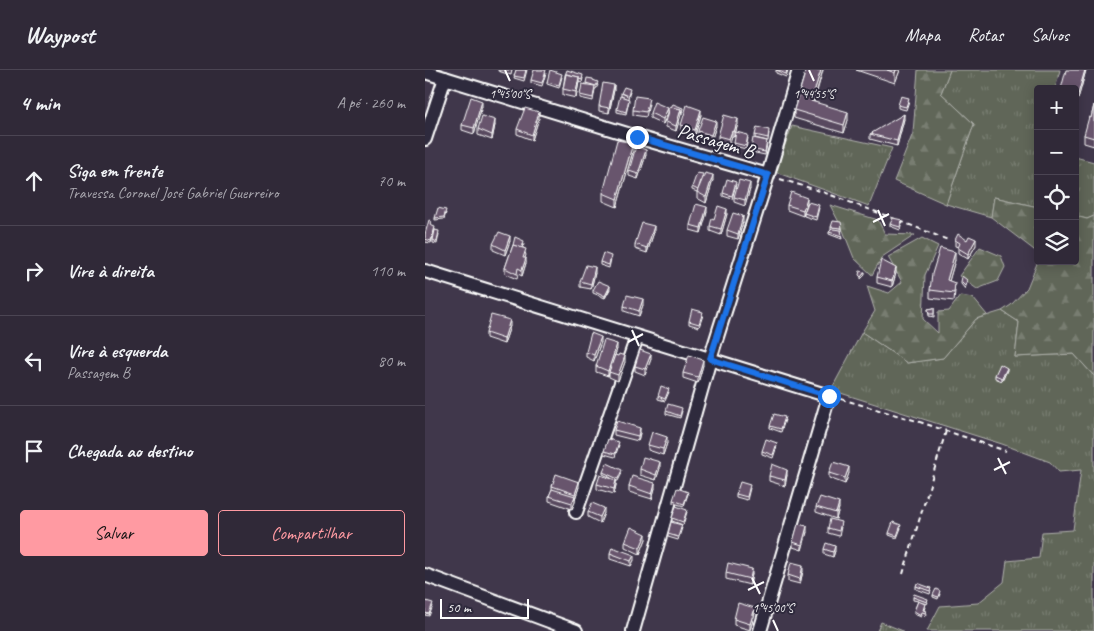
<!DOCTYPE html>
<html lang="pt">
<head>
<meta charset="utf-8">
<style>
  :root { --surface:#302938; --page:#383140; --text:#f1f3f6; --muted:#a8a6ae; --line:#4b4553; --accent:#ff9aa2 }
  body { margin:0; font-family:Caveat,sans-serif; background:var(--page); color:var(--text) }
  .controls { position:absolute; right:15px; top:15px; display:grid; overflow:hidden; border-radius:5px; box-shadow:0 2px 12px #0003 }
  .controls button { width:45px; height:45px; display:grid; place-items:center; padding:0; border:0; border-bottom:1px solid var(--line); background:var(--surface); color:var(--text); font:25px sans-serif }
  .scale { position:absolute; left:15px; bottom:12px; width:89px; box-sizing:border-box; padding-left:5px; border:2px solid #fff; border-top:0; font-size:14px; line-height:18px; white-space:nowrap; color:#fff; -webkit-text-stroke:4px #2f2a3d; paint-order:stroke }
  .stop { position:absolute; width:15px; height:15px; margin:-11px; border:4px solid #1a73e8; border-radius:50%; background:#fff }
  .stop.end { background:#1a73e8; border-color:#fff; box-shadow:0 1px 5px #0008 }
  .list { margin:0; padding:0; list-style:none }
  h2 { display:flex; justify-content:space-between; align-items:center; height:65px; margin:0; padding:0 20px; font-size:21px }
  h2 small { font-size:16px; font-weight:400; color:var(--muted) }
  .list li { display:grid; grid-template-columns:32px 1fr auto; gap:15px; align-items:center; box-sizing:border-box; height:90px; padding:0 20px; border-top:1px solid var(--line) }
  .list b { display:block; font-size:19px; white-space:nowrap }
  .list p { margin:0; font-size:16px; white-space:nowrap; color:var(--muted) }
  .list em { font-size:16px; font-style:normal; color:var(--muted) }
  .actions { display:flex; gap:10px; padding:15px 20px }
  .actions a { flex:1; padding:11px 0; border:1px solid var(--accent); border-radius:5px; text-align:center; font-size:18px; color:var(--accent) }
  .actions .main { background:var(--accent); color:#111 }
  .icon { flex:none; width:28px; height:28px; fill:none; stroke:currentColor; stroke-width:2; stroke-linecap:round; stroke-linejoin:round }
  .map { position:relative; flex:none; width:669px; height:561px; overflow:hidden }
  header { display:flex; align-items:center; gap:30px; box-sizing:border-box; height:70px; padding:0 25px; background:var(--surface); border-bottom:1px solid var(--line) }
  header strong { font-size:24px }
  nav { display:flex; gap:28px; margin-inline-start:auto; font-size:18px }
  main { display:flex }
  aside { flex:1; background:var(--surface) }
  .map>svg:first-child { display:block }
  .grass { fill:url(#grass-tufts); stroke:#b0b2ac }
  .forest { fill:url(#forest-firs); stroke:#b0b2ac }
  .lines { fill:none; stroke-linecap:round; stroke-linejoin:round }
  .minor-casing { stroke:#fff; stroke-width:16 }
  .path { stroke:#fff; stroke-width:2; stroke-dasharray:5 4; stroke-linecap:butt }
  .minor { stroke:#2f2a3d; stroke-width:12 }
  .wall { fill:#59485e; stroke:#fff }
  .shaded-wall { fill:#483b4c; stroke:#fff }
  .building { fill:#67546d; stroke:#fff }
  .route { stroke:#1a73e8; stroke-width:6 }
  .ticks { fill:none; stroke:#fff; stroke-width:2 }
  .labels { text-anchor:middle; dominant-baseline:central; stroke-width:4; stroke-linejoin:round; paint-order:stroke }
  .street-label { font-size:20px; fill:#fff; stroke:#2f2a3d }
  .ticks-label { font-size:12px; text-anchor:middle; fill:#fff; stroke:#2f2a3d; stroke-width:4; stroke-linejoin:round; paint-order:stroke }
</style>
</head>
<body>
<header>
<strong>Waypost</strong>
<nav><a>Mapa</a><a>Rotas</a><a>Salvos</a></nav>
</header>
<main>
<aside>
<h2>4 min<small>A pé · 260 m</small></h2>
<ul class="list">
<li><svg class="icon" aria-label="ahead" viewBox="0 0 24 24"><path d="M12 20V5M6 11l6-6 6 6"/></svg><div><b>Siga em frente</b><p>Travessa Coronel José Gabriel Guerreiro</p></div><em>70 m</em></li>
<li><svg class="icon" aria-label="right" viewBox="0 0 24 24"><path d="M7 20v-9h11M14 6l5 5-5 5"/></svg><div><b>Vire à direita</b></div><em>110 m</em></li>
<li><svg class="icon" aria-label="left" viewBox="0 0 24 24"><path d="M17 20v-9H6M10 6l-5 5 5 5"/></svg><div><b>Vire à esquerda</b><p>Passagem B</p></div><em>80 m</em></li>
<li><svg class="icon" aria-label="arrive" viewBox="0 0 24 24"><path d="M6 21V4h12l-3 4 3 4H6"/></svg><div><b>Chegada ao destino</b></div></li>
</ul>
<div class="actions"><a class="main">Salvar</a><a>Compartilhar</a></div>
</aside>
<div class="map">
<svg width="669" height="561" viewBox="0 0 669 561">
  <defs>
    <pattern id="grass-tufts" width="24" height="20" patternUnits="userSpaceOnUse" patternTransform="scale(1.25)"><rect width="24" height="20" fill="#606658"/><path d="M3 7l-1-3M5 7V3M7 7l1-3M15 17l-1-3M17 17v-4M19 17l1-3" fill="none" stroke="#787d71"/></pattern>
    <pattern id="forest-firs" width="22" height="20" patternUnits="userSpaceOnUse" patternTransform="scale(1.25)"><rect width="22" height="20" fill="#606658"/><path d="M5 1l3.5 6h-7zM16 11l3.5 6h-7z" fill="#787d71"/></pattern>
  </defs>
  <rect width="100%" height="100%" fill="#40374b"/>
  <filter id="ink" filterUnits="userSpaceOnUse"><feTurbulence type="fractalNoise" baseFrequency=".02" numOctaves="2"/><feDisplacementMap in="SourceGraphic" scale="10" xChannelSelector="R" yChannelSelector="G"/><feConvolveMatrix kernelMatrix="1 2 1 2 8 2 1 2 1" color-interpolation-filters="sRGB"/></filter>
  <g filter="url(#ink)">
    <g class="grass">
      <polygon points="525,0 635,0 630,19 613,19 613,137 569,127 566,147 521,134 549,54 516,23"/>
      <polygon points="367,56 467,78 444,136 350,102"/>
      <polygon points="650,87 669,92 669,146 662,149 650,146"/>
      <polygon points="577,241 594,252 590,287 649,284 669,306 669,561 502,561 515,536 553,533 579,512 582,491 614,488 617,462 648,460 656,400 634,402 625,392 577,374 406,320 437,262 482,293 518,288 551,249"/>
      <polygon points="456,552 478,561 452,561"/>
    </g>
    <g class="forest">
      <polygon points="493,0 525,0 516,23 549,54 521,134 469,111 488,63"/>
      <polygon points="569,127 613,137 613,183 566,147"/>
      <polygon points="405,135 453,150 460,164 490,165 457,187 447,205 429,188 417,158"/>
      <polygon points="650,146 662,149 669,146 669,306 649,284 590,287 594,252 577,241 586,235 602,218 613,191 650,191"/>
      <polygon points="497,168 513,176 500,205 498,249 513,263 513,242 524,241 535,226 548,228 562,245 551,249 518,288 482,293 437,262 450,241 442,216 464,223 477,212 463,187"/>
      <polygon points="555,177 576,186 580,197 573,211 552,219 534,206"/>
    </g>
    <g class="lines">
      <g class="minor-casing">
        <g id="minor">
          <polyline points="0,2 212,67 343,105"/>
          <polyline points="0,69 20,8"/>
          <polyline points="0,201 404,326 335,561"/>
          <polyline points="151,442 212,267"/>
          <polyline points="0,505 151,561"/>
          <polyline points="208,561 285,289 343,105 374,0"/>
        </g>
      </g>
      <g class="path">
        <polyline points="355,109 395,121 470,149"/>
        <polyline points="475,151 523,170"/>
        <polyline points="416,329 492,351 581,381"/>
        <polyline points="478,504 521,361"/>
      </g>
      <use href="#minor" class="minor"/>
    </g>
    <g class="wall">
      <polygon points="73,0 87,0 86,5 73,1"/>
      <polygon points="91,0 102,0 99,11 89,8"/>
      <polygon points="351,0 363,0 361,7 351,3"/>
      <polygon points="381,0 398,0 389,32 423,50 419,63 369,48 369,40"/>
      <polygon points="431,0 475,0 470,13"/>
      <polygon points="661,0 653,29 650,28 650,19"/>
      <polygon points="121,3 117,16 106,13 106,10"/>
      <polygon points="140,5 158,8 157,13 154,12 151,28 138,25 138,19"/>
      <polygon points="137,7 134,18 122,14 122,12"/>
      <polygon points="168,10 173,15 171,19 170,19 168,31 155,28 155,25 161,14 161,13"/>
      <polygon points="189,20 184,43 174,41 174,36"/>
      <polygon points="205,22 203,28 204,31 201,44 192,42 192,39 201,28 196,26 196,23"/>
      <polygon points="484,31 481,40 473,38 473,35"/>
      <polygon points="224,34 221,47 208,45 208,40"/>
      <polygon points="669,35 669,76 659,73 659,65 666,48"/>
      <polygon points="57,36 49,64 37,60 37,55"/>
      <polygon points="245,37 258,41 257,44 256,44 251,61 241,57 241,52"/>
      <polygon points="225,43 243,43 238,54 225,48"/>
      <polygon points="276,45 270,65 256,61 256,55"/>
      <polygon points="114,48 107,70 92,64 92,59"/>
      <polygon points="479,49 472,76 445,69 445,64"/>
      <polygon points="313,54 309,67 307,66 304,75 293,71 293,66"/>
      <polygon points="70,55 67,70 53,65 53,59"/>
      <polygon points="291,56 286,71 273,66 273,61"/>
      <polygon points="344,63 343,71 330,68 330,65"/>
      <polygon points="323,68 321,79 309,76 309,73"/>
      <polygon points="342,74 340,85 326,82 326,79"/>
      <polygon points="208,81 192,137 178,131 178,123"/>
      <polygon points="221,85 213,109 204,106 204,101"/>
      <polygon points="278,107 288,110 281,133 272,128 272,122 267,120 267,117"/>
      <polygon points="311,114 307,129 298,126 298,123"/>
      <polygon points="325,119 320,136 309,132 309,127"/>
      <polygon points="382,133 394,138 391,150 379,146 379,143 382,134 378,146 362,140 362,135"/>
      <polygon points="282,142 276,163 265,160 265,155"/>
      <polygon points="21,143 19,149 10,150 10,148"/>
      <polygon points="302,144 296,165 285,161 285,156"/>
      <polygon points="318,152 313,169 302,166 302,160"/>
      <polygon points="477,153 475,160 465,156 465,154"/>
      <polygon points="6,154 6,155 10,159 6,173 0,172 0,164"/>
      <polygon points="406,157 417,158 417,161 416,161 417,169 404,164 404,162 406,160"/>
      <polygon points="229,162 222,183 210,179 210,174"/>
      <polygon points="14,164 12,174 8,173 8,170"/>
      <polygon points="530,170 542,170 551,175 543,189 533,183 533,177 530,176"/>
      <polygon points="85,171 80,185 68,180 68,174"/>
      <polygon points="99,174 98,178 101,185 100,188 101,193 97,206 93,204 92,209 80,204 80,198 88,175"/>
      <polygon points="186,189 184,198 175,195 175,192"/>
      <polygon points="530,190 524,211 530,221 529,231 505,228 505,220"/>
      <polygon points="170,203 166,219 155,217 155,211"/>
      <polygon points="471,203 467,217 452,213 452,207"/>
      <polygon points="536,212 542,213 540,219 536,214"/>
      <polygon points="185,219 180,228 168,223 168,220"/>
      <polygon points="218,235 214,246 199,241 199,236"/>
      <polygon points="509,238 509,247 504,246 503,239"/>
      <polygon points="278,245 274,257 264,254 264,251"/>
      <polygon points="85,256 79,274 61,268 61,263"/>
      <polygon points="176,272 169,291 161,287 161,282"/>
      <polygon points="192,279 185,300 193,286 200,292 193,311 184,307 184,302 183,306 171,302 171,296"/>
      <polygon points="226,289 220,305 210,301 210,296"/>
      <polygon points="278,295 273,313 258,308 258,303"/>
      <polygon points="582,300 577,311 570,308 570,305"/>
      <polygon points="244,322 240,331 233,329 233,326"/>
      <polygon points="241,341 257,341 255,348 241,344"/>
      <polygon points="360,350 356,362 345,358 345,356"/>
      <polygon points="189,360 215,363 213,371 189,365"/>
      <polygon points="242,373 238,385 223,380 223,375"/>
      <polygon points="194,375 190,387 179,384 179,381"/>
      <polygon points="352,376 348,388 337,384 337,381"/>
      <polygon points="235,398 231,410 215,405 215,399"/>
      <polygon points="178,402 197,403 193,411 191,411 191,415 189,424 172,419 172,414 186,408 178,404"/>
      <polygon points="404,403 424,403 420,414 404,408"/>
      <polygon points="362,405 360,416 344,411 344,406"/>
      <polygon points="127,416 154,417 150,429 150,432 147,439 124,431 124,426 127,419"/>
      <polygon points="204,416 230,418 227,429 204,422"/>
      <polygon points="325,418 322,430 311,427 311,424"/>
      <polygon points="263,424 259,436 248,433 248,430"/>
      <polygon points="391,437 414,438 411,449 391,442"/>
      <polygon points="163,442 179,443 175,453 163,447"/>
      <polygon points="262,442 258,455 247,451 247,448"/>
      <polygon points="416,457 414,466 403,463 403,458"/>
      <polygon points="257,458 253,470 243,467 243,464"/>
      <polygon points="476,458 472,468 464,465 464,463"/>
      <polygon points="382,462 377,480 368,477 368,472"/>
      <polygon points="221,469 215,484 200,477 200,472"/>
      <polygon points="399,479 410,481 408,487 399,484"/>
      <polygon points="185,483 209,490 206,496 185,489"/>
      <polygon points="378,501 375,514 363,511 363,505"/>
      <polygon points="301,503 327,504 325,515 301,509"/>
      <polygon points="491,516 506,521 505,524 491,519"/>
      <polygon points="515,524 513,529 508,527 508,525"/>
      <polygon points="488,527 503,532 502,534 494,532 500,537 499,540 501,544 500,546 497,545 496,547 489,544 489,541 493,531 488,530"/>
      <polygon points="0,533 8,536 4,546 0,545"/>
      <polygon points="330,543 325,560 309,555 309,549"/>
    </g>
    <g class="shaded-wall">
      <polygon points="396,0 398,0 386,39 386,31"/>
      <polygon points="471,0 475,0 470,13 470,3"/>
      <polygon points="660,0 661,0 653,29 653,24"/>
      <polygon points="154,7 154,12 151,28 151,22"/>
      <polygon points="189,15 189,20 184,43 184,38"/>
      <polygon points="57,31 57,36 49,64 49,58"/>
      <polygon points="243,38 243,43 238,54 238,49"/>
      <polygon points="256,39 256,45 251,61 251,56"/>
      <polygon points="276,40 276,45 270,65 270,60"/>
      <polygon points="114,42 114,48 107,70 107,65"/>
      <polygon points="423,42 423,50 419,63 419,55"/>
      <polygon points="479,44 479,49 472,76 472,71"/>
      <polygon points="313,49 313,54 309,67 309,62"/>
      <polygon points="70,50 70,55 67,70 67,65"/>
      <polygon points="291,51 291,56 286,71 286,65"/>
      <polygon points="307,61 307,66 304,75 304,69"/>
      <polygon points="208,73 208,81 192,137 192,129"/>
      <polygon points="221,80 221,85 213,109 213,104"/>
      <polygon points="288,105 288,110 281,133 281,127"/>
      <polygon points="325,113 325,119 320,136 320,130"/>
      <polygon points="382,128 382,133 378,146 378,140"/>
      <polygon points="282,137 282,142 276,163 276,158"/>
      <polygon points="302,139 302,144 296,165 296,159"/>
      <polygon points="318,146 318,152 313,169 313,164"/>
      <polygon points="229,156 229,162 222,183 222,178"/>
      <polygon points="85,166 85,171 80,185 80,180"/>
      <polygon points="551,169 551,175 543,189 543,184"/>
      <polygon points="530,182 530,190 522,218 522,210"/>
      <polygon points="101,188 101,193 97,206 97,200"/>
      <polygon points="170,197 170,203 166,219 166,214"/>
      <polygon points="471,198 471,203 467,217 467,211"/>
      <polygon points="440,202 440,205 436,209 436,207"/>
      <polygon points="185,216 185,219 180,228 180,226"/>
      <polygon points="218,229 218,235 214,246 214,241"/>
      <polygon points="85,250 85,256 79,274 79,269"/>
      <polygon points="176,267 176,272 169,291 169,285"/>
      <polygon points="192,274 192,279 183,306 183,301"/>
      <polygon points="226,284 226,289 220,305 220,299"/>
      <polygon points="200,286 200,292 193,311 193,305"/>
      <polygon points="278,290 278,295 273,313 273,307"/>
      <polygon points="582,298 582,300 577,311 577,308"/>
      <polygon points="215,358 215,363 213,371 213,366"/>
      <polygon points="242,367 242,373 238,385 238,379"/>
      <polygon points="235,392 235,398 231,410 231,405"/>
      <polygon points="424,397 424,403 420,414 420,408"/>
      <polygon points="362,400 362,405 360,416 360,410"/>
      <polygon points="191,410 191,415 189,424 189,419"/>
      <polygon points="154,412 154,417 150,429 150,424"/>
      <polygon points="230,413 230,418 227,429 227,424"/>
      <polygon points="150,426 150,432 147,439 147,433"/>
      <polygon points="414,433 414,438 411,449 411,443"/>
      <polygon points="179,438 179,443 175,453 175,447"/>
      <polygon points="382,456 382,462 377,480 377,475"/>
      <polygon points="221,464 221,469 215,484 215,478"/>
      <polygon points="410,476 410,481 408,487 408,482"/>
      <polygon points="209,485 209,490 206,496 206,491"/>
      <polygon points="378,495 378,501 375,514 375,509"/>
      <polygon points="327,499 327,504 325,515 325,509"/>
      <polygon points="330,538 330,543 325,560 325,554"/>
    </g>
    <g class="building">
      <polygon points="91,0 101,0 99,8 89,6"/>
      <polygon points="109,0 121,0 117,13 106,10"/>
      <polygon points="125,0 137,4 134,15 122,12"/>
      <polygon points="142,0 158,5 157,10 154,9 154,7 141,4 140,5"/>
      <polygon points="351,0 362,0 361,4"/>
      <polygon points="381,0 396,0 386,31 423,42 419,55 369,40"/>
      <polygon points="462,0 471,0 470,3"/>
      <polygon points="641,0 660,0 653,24 650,23 650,19 636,19"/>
      <polygon points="141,4 154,7 151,22 138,19"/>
      <polygon points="162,8 168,9 168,10 173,12 171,16 161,13"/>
      <polygon points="178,13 189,15 184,38 174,36"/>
      <polygon points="157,14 170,16 168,28 155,25"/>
      <polygon points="199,17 205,19 203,26 196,23"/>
      <polygon points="195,26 204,29 201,42 192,39"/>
      <polygon points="210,26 224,28 221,42 208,40"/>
      <polygon points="476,26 484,28 481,37 473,35"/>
      <polygon points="46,27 57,31 49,58 37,55"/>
      <polygon points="229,32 243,38 238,49 225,43"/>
      <polygon points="248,34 258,38 257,42 256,41 256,39 246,37"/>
      <polygon points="262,35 276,40 270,60 256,55"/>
      <polygon points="669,35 669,68 659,65 664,47 666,48"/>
      <polygon points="245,37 256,39 251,56 241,52"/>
      <polygon points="100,38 114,42 107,65 92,59"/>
      <polygon points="479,44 472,71 445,64"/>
      <polygon points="299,45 313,49 309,62 307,61 304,69 293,66"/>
      <polygon points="57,46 70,50 67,65 53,59"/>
      <polygon points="278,47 291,51 286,65 273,61"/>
      <polygon points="332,57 344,60 343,68 330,65"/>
      <polygon points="311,62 323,65 321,76 309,73"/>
      <polygon points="328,68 342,71 340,82 326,79"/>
      <polygon points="192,70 208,73 192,129 178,123"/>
      <polygon points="211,76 221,80 213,104 204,101"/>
      <polygon points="272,103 278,104 273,120 267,117"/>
      <polygon points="280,103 288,105 281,127 272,122"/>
      <polygon points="302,109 311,112 307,126 298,123"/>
      <polygon points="314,110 325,113 320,130 309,127"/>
      <polygon points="366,122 382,128 378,140 362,135"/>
      <polygon points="383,132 394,135 391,147 379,143"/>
      <polygon points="271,134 282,137 276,158 265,155"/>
      <polygon points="293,136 302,139 296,159 285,156 287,148 289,149"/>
      <polygon points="13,138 21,140 19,147 10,148"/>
      <polygon points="308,143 318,146 313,164 302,160"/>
      <polygon points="468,148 477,150 475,157 465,154"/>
      <polygon points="4,150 6,151 5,155 10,157 6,171 0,169 0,164"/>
      <polygon points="408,151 416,152 417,158 406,157"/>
      <polygon points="217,153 229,156 222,178 210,174"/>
      <polygon points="407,159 416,160 417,166 404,162"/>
      <polygon points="10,160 14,161 12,172 8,170"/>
      <polygon points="74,162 85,166 80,180 68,174"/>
      <polygon points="533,164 542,170 544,166 551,169 543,184 533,178 535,173 530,170"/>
      <polygon points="90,167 99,171 97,178 88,175"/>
      <polygon points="88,175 101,179 98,188 101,188 97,200 93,198 92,204 80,198"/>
      <polygon points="515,178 530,182 522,210 530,213 529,223 505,220 507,204"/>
      <polygon points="178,183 186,186 184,195 175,192"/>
      <polygon points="456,190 471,198 467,211 452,207"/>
      <polygon points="161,195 170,197 166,214 155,211"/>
      <polygon points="435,201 440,202 436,207 434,205"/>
      <polygon points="537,206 542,210 540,216 536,212"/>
      <polygon points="173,211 185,216 180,226 168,220"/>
      <polygon points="202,225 218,229 214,241 199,236"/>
      <polygon points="509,238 509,244 504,244 503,239"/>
      <polygon points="267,239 278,242 274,254 264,251"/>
      <polygon points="66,245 85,250 79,269 61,263"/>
      <polygon points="166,263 176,267 169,285 161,282"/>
      <polygon points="179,270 192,274 183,301 171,296"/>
      <polygon points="215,280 226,284 220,299 210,296"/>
      <polygon points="194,284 200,286 193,305 184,302 190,285 193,286"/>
      <polygon points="264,285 278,290 273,307 258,303"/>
      <polygon points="575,294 582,298 577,308 570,305"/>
      <polygon points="236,316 244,319 240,329 233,326"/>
      <polygon points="243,334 257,338 255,346 241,341"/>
      <polygon points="349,344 360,347 356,359 345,356"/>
      <polygon points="192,351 215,358 213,366 189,360"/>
      <polygon points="227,362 242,367 238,379 223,375"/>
      <polygon points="183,369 194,372 190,384 179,381"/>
      <polygon points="341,369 352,373 348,385 337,381"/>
      <polygon points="218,387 235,392 231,405 215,399"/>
      <polygon points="408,392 424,397 420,408 404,403"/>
      <polygon points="182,393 197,400 193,409 178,402"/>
      <polygon points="347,394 362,400 360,410 344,406"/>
      <polygon points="131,404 154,412 150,424 127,416"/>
      <polygon points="175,405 191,410 189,419 172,414"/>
      <polygon points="207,406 230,413 227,424 204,416"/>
      <polygon points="315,412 325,415 322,427 311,424"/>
      <polygon points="252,418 263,422 259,434 248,430"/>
      <polygon points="127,419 150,426 147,433 124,426"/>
      <polygon points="395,427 414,433 411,443 391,437"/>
      <polygon points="167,433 179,438 175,447 163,442"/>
      <polygon points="251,436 262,440 258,452 247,448"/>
      <polygon points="405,449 416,452 414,461 403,458"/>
      <polygon points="246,452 257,455 253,467 243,464"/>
      <polygon points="468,452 476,455 472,466 464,463"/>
      <polygon points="373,454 382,456 377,475 368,472"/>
      <polygon points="206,457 221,464 215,478 200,472"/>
      <polygon points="401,473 410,476 408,482 399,479"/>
      <polygon points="187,477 209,485 206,491 185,483"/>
      <polygon points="366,492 378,495 375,509 363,505"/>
      <polygon points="303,493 327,499 325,509 301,503"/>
      <polygon points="492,513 506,518 505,521 491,516"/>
      <polygon points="511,519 515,521 513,527 508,525"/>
      <polygon points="489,524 503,529 502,532 488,527"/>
      <polygon points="1,531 8,533 4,544 0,543 0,533"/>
      <polygon points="493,531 500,534 498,540 501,541 500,543 497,542 496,545 489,541"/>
      <polygon points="313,533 330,538 325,554 309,549"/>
    </g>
  </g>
  <g class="lines" filter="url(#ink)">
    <polyline class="route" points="212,67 343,105 285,289 404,326"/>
  </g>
  <path class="ticks" d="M80 0 85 11M384 0 389 11M453 140 460 156M448 152 464 144M207 260 214 276M203 272 218 264M573 388 581 404M569 400 585 392M327 508 335 524M323 520 339 512M348 550 353 561"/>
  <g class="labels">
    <g class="street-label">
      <text transform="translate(291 71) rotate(16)">Passagem B</text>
    </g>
  </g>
  <g class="ticks-label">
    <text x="85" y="28">1°45'00"S</text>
    <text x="389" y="28">1°44'55"S</text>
    <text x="348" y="542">1°45'00"S</text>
  </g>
</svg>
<div class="controls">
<button>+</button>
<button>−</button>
<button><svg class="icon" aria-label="locate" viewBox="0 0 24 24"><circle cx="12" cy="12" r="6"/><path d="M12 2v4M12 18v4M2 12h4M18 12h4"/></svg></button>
<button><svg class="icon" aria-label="layers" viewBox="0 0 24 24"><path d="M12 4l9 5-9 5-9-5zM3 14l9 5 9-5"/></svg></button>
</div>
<div class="scale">50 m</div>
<div class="stop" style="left:404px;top:326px"></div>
<div class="stop end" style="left:212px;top:67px"></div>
</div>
</main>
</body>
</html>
